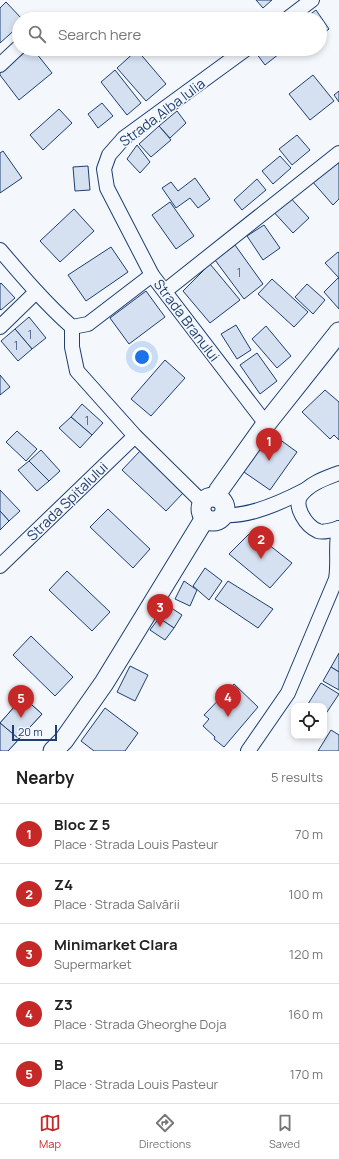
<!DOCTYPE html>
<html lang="en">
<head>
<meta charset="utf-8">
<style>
  :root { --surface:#fff; --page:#f6f6f6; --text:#222; --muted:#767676; --line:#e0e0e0; --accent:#c62828 }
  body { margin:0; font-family:Manrope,sans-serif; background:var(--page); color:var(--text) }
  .controls { position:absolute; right:12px; bottom:12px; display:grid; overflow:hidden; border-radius:8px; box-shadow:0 2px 6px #0003 }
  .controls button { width:36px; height:36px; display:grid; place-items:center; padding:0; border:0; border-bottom:1px solid var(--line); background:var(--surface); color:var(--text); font:20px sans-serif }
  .scale { position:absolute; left:12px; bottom:10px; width:45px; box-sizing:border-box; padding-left:4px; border:2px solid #1d3f73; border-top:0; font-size:11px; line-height:14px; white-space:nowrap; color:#1d3f73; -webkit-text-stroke:3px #f4f7fb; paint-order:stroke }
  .you { position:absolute; left:142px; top:357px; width:14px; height:14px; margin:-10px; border:3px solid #fff; border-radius:50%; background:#1a73e8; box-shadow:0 0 0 6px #1a73e833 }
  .badge { display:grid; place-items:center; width:26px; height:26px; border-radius:50%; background:var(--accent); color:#fff; font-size:13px; font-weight:700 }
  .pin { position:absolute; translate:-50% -33px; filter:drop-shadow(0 1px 2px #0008) }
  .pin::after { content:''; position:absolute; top:21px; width:14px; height:12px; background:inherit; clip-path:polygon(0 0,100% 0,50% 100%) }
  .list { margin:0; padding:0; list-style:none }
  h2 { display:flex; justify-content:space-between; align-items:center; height:52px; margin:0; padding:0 16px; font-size:17px }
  h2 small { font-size:13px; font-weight:400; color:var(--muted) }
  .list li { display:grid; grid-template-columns:26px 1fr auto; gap:12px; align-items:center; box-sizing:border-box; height:60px; padding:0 16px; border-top:1px solid var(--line) }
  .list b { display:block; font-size:15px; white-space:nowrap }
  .list p { margin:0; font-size:13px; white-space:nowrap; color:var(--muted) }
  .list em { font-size:13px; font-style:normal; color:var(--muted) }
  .icon { flex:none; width:22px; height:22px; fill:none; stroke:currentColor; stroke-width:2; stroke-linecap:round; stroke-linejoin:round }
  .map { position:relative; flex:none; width:339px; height:751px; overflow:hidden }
  .search { position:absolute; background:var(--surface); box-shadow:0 2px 6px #0003; left:12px; right:12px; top:12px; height:44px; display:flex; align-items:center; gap:10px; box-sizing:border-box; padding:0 14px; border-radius:22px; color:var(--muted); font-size:15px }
  .sheet { height:352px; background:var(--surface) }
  nav { display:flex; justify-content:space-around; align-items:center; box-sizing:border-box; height:56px; border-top:1px solid var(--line); background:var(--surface); font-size:11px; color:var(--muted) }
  nav a { display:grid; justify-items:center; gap:2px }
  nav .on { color:var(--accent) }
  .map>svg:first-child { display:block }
  .building { fill:#d5e0f0; stroke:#1d3f73 }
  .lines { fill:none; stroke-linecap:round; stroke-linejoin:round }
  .minor-casing { stroke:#1d3f73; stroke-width:16 }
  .secondary-casing { stroke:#1d3f73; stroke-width:21 }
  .minor { stroke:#f4f7fb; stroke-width:14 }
  .secondary { stroke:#f4f7fb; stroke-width:19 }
  .labels { text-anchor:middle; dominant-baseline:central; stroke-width:3; stroke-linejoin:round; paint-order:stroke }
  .number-label { font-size:12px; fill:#4b6792 }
  .street-label { font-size:14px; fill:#1d3f73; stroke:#f4f7fb }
</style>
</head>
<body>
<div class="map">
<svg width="339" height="751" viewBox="0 0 339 751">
  <rect width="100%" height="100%" fill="#f4f7fb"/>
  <g class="building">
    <polygon points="256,0 272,0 263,8"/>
    <polygon points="6,2 22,19 19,19 19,26 0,43 0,8"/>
    <polygon points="316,10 329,29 320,36 320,19 304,19"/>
    <polygon points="29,49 33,49 52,73 19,100 0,75 0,72"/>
    <polygon points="253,49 283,49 284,50 265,65"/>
    <polygon points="137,50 166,84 146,101 117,68"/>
    <polygon points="115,70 141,103 127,115 101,82"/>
    <polygon points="313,75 334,101 310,120 289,94"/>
    <polygon points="339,91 339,102 334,95"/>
    <polygon points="102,103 113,116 98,128 88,114"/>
    <polygon points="59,109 72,123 43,150 30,135"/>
    <polygon points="177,111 186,123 170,138 159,126"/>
    <polygon points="159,126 171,140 151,157 139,144"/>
    <polygon points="297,135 310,150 292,165 279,149"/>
    <polygon points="137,145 150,162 140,173 127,159"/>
    <polygon points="3,151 22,178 0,193 0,153"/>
    <polygon points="280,156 291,168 273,184 262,171"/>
    <polygon points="339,156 339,199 333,205 311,180"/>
    <polygon points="88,166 90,190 75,191 73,167"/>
    <polygon points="195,178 210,199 198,208 190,198 176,208 162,188 171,182 178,191"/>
    <polygon points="257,179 266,190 242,210 234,200"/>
    <polygon points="287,194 309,218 293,233 271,209"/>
    <polygon points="170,202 194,236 176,249 152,215"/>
    <polygon points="74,209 94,231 60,262 40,241"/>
    <polygon points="264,225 280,248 263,260 247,236"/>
    <polygon points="235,245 263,284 244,299 215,260"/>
    <polygon points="111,247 128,272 86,301 68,275"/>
    <polygon points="338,252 339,253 339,278 325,263"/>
    <polygon points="210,264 240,300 210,323 183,291"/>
    <polygon points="338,278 339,279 339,309 324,292"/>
    <polygon points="272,279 308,312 294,327 258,294"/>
    <polygon points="1,283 15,298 1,310 0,309 0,284"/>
    <polygon points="307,284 325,300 313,314 295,297"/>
    <polygon points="146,291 165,317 129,344 110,318"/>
    <polygon points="29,317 46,338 32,349 15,329"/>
    <polygon points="236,325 251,350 237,359 221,334"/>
    <polygon points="266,326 291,356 277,368 252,339"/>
    <polygon points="15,329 32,349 18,361 1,341"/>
    <polygon points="257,353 277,381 260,394 240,365"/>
    <polygon points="165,360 185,378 151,416 131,399"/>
    <polygon points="0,375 10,387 0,395"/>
    <polygon points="325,390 339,402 339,440 334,435 330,439 302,412"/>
    <polygon points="82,404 103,423 92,435 71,417"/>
    <polygon points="71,417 92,435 80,448 59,428"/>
    <polygon points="17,431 37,449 26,461 6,442"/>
    <polygon points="268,431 297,452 270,490 241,470"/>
    <polygon points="41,450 60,471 49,481 29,461"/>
    <polygon points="140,451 184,492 166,511 122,470"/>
    <polygon points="29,461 49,481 37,491 18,470"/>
    <polygon points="0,490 20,511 9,521 0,511"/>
    <polygon points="108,509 150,549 133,568 90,527"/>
    <polygon points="0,511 9,521 0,530"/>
    <polygon points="249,534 256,540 259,537 292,563 270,588 229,554"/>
    <polygon points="205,568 222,581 209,600 193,586"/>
    <polygon points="67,571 110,612 92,631 49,590"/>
    <polygon points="184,581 197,590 190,606 175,599"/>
    <polygon points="228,581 273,609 258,628 215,599"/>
    <polygon points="167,605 182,615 174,628 159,618"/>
    <polygon points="159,618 174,628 165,640 150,630"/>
    <polygon points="31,636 73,677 55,696 13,655"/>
    <polygon points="339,653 339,672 331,667"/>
    <polygon points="130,666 148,675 135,701 117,692"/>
    <polygon points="331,667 339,672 339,690 323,681"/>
    <polygon points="321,683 339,694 325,715 324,714 324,706 312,706 308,704"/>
    <polygon points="234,684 258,707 224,747 214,739 215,737 203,726 209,719 204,715"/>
    <polygon points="23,697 42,714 8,751 0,751 0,723"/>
    <polygon points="23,697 42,714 19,739 0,723"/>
    <polygon points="105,708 138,733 125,751 94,751 81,741"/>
    <polygon points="0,723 19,739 8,751 0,751"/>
    <polygon points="331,730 339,735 339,751 318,751"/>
  </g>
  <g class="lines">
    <g class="minor-casing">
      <g id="minor">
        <polyline points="287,19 312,0"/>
        <polyline points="246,49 124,138 109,155 104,169 107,188 152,275 266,424"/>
        <polyline points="0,65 18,48"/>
        <path d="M0 250C23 277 46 304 72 327L88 324 152 275"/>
        <polyline points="165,291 339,153"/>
        <polyline points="0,327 36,292"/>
        <polyline points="72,327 72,347 77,371 135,436 203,503"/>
        <path d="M339 473C326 478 310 483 301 495 293 506 306 526 318 531 324 533 333 530 339 528"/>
        <path d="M224 515C250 517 282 502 305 490"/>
        <polyline points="0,566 135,436"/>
        <path d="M248 751 288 693 336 579C339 562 335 545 339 528"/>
      </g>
    </g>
    <g class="secondary-casing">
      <g id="secondary">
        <circle cx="213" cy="509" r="12"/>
        <polyline points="216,497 219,490 266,424 339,332"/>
        <polyline points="53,751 64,740 104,683 205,518"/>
      </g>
    </g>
    <use href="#minor" class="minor"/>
    <use href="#secondary" class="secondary"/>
  </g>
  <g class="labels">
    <g class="number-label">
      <text x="239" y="272">1</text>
      <text x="30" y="334">1</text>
      <text x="16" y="345">1</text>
      <text x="87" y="420">1</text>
    </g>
    <g class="street-label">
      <text transform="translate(162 112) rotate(-37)">Strada Alba Iulia</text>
      <text transform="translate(187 320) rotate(53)">Strada Branului</text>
      <text transform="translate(67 501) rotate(-44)">Strada Spitalului</text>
    </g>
  </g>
</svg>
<div class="controls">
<button><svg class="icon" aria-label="locate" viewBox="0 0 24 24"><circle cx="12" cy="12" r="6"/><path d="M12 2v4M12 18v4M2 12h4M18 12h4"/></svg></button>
</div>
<div class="scale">20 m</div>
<div class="you"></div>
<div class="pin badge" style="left:269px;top:461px">1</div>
<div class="pin badge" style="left:261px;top:559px">2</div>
<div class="pin badge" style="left:160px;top:627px">3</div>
<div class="pin badge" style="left:228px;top:717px">4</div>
<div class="pin badge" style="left:21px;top:718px">5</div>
<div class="search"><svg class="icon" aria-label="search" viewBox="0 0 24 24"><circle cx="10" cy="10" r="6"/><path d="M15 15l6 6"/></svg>Search here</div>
</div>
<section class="sheet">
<h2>Nearby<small>5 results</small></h2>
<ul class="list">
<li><span class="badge">1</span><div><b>Bloc Z 5</b><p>Place · Strada Louis Pasteur</p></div><em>70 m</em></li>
<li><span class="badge">2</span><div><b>Z4</b><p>Place · Strada Salvării</p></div><em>100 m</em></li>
<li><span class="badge">3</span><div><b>Minimarket Clara</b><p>Supermarket</p></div><em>120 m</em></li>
<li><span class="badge">4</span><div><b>Z3</b><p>Place · Strada Gheorghe Doja</p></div><em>160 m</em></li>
<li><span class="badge">5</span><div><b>B</b><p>Place · Strada Louis Pasteur</p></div><em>170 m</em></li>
</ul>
</section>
<nav>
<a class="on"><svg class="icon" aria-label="map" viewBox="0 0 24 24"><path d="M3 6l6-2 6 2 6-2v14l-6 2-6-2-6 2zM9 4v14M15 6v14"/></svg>Map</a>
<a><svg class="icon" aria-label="directions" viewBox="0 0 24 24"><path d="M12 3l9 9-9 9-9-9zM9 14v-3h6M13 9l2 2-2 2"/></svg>Directions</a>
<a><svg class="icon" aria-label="saved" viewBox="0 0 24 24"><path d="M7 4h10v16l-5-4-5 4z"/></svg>Saved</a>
</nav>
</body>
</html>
